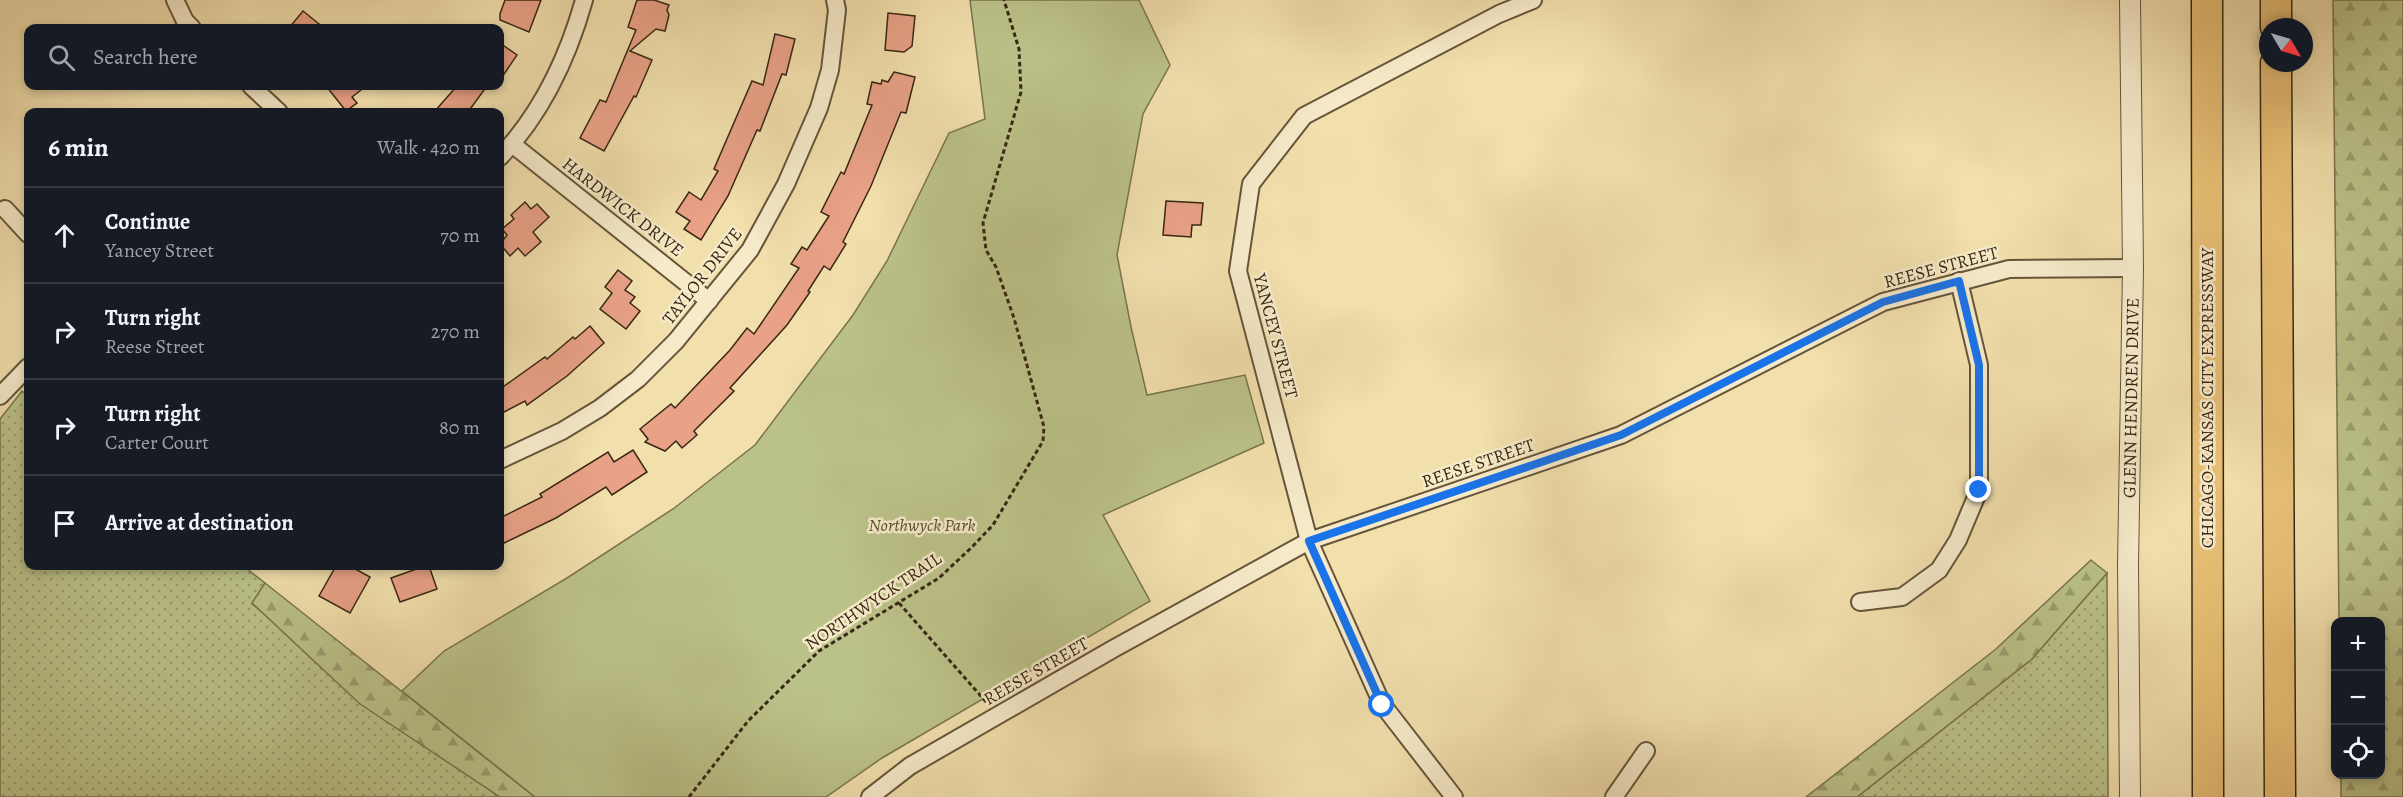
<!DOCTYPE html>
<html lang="en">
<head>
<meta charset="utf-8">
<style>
  :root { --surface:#171b24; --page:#242831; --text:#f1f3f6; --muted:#9ea1a6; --line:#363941 }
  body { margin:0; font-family:Alegreya,serif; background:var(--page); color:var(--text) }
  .controls { position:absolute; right:18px; bottom:18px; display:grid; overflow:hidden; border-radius:12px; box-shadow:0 3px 9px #0003 }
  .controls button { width:54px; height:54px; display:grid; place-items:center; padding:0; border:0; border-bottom:2px solid var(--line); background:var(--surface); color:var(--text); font:30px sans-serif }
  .compass { position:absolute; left:2259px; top:18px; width:54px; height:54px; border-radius:50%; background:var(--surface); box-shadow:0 3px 9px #0003; rotate:128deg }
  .stop { position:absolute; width:18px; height:18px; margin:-14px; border:4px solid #1a73e8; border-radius:50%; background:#fff }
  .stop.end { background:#1a73e8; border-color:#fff; box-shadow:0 2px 6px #0008 }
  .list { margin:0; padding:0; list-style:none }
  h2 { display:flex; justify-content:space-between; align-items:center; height:78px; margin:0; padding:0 24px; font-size:26px }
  h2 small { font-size:20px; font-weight:400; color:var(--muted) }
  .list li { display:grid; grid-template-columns:39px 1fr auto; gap:18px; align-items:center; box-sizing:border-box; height:96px; padding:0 24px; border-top:2px solid var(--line) }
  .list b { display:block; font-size:22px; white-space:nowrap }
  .list p { margin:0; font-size:20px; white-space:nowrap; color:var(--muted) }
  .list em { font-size:20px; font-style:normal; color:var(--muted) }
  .icon { flex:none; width:33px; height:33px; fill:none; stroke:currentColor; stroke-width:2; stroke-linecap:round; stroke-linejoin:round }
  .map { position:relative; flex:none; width:2403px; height:797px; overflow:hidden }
  .search { position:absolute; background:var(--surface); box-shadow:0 3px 9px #0003; left:24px; top:24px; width:480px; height:66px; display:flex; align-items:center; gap:15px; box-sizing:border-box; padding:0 21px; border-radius:12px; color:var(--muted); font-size:22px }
  .panel { position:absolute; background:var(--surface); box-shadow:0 3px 9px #0003; left:24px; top:108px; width:480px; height:462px; border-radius:12px }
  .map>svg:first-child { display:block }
  .grass { fill:url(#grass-dots); stroke:#7a744e; stroke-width:1.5 }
  .forest { fill:url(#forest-firs); stroke:#7a744e; stroke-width:1.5 }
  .green { fill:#bbc289; stroke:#7a744e; stroke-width:1.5 }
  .building { fill:#e9a187; stroke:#382714; stroke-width:1.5 }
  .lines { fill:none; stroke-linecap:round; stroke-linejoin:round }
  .minor-casing { stroke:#66553a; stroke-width:20 }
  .tertiary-casing { stroke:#66553a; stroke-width:22 }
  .motorway-casing { stroke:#382714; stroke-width:33 }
  .path { stroke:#382714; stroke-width:3; stroke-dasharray:4.5 3; stroke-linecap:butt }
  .minor { stroke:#f6eac9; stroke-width:16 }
  .tertiary { stroke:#f6eac9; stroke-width:20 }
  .motorway { stroke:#e8c076; stroke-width:30 }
  .route { stroke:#1a73e8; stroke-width:8 }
  .labels { text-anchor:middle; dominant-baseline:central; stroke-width:5; stroke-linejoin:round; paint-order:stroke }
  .street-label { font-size:18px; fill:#382714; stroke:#f6eac9 }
  .park-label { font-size:18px; font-style:italic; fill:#594e31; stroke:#f6eac9 }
</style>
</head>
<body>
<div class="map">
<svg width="2403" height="797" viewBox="0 0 2403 797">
  <defs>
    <pattern id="grass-dots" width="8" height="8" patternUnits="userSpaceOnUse" patternTransform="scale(1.5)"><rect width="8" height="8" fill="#bbc289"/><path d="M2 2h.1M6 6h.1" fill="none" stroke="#999e6f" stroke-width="1.8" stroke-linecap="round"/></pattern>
    <pattern id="forest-firs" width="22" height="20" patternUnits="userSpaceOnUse" patternTransform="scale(1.5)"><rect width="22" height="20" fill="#bbc289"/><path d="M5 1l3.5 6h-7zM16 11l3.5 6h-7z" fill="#999e6f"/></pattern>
  </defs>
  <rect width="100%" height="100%" fill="#f1dfac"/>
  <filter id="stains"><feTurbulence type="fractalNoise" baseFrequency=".00333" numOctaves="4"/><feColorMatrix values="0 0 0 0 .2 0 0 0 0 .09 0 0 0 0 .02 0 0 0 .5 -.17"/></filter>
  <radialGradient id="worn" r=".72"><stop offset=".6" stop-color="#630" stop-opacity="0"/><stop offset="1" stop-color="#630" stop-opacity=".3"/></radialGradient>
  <g class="grass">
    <polygon points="22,391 28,396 28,566 243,566 265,583 252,604 500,797 0,797 0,419"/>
    <polygon points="2107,573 2108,797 1857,797 2032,659"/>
  </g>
  <g class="forest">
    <polygon points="2333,0 2403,0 2403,797 2341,797 2341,775 2380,774 2380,622 2339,621"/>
    <polygon points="2091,560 2107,573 2032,659 1857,797 1806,797 1996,649"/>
    <polygon points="265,583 535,797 500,797 360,704 252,603"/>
  </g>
  <polygon class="green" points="970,0 1139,0 1170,65 1143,114 1117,255 1131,327 1147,395 1245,375 1264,443 1103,515 1150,601 882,758 826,797 535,797 402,691 444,651 567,578 673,509 755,445 853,315 887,261 949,133 985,119"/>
  <g class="building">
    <polygon points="505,0 541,0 529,32 500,20 500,14"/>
    <polygon points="637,0 654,0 669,5 667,10 669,15 665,31 656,29 630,51 652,60 636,97 634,96 604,151 580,138 600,100 606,102 636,30 628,27"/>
    <polygon points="303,11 324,28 289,28"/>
    <polygon points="888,13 915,16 912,46 904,52 885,50"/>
    <polygon points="775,34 795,39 786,75 782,74 760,131 757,130 728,196 701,240 684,229 690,221 676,212 689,192 701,200 718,171 714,169 752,81 763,85"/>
    <polygon points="500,43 517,55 500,80"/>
    <polygon points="894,72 915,77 906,113 901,112 871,186 843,242 846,244 830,270 824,266 808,291 810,292 787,325 730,388 734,391 694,431 697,435 682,448 676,441 665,451 645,442 648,439 640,429 671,404 675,408 730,350 747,328 754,334 799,268 791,264 802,247 807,250 829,216 821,212 841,172 844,174 872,105 867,104 872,82 881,84 882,80 888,82"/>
    <polygon points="326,86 366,86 352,97 357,103 346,111"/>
    <polygon points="457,86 487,86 468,112 434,112"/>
    <polygon points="1166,201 1203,203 1201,225 1192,225 1191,237 1163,235"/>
    <polygon points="525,202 531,209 537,204 549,217 533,232 541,242 525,256 518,248 510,256 500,244 507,235 502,229 514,219 511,215"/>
    <polygon points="618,270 632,281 625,290 635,297 630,303 640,311 626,329 600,309 612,293 605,287"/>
    <polygon points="590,326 604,343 567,376 527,405 525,401 500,414 500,389 545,357 547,359 573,337 575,339"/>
    <polygon points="633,450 647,472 612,495 606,487 556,518 500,545 500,518 542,497 540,494 608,452 614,462"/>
    <polygon points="336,566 350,566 370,577 350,613 319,596"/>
    <polygon points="425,566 429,566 437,589 400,602 391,578"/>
  </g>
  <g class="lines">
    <g class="minor-casing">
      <g id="minor">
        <polyline points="175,0 185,21 192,28"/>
        <polyline points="251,86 279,112"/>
        <polyline points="512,144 709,301"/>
        <path d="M500 157C541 114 568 57 584 0"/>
        <polyline points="5,209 28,234"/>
        <polyline points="0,396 28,367"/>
        <polyline points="500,460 562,431 600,408 638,379 676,341 750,250 786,184 819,108 830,70 837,10 835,0"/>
        <polyline points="1860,602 1902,597 1939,570 1958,540 1979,490 1979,365 1959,281"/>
        <polyline points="870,797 910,766 1113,649 1309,541 1621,435 1883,302 2009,269 2133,268"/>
        <polyline points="1454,797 1382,704 1309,541 1238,271 1251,184 1304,116 1499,14 1533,0"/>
        <polyline points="1614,797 1646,751"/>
      </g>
    </g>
    <g class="tertiary-casing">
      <polyline id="tertiary" points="2130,797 2128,565 2133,268 2130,0"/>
    </g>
    <g class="motorway-casing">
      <g id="motorway">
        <polyline points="2207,0 2208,797"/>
        <polyline points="2276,0 2276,27"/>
        <polyline points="2276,63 2280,797"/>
      </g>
    </g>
    <g class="path">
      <polyline points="899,603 987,703"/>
      <polyline points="689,797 748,721 819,651 939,578 972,547 993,525 1043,441 1044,427 1014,318 996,267 986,250 983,223 1021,92 1019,49 1004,0"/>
    </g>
    <use href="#minor" class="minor"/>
    <use href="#tertiary" class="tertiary"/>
    <use href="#motorway" class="motorway"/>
  </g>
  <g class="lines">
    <polyline class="route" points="1382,705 1309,541 1621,435 1883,302 1959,281 1979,365 1979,490"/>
  </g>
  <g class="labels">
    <g class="street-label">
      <text transform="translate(623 207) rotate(38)">HARDWICK DRIVE</text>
      <text transform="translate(1941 267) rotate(-15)">REESE STREET</text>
      <text transform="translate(702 276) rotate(-52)">TAYLOR DRIVE</text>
      <text transform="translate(1276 336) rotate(75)">YANCEY STREET</text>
      <text transform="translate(2131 398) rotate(-89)">GLENN HENDREN DRIVE</text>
      <text transform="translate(2207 398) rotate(-90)">CHICAGO-KANSAS CITY EXPRESSWAY</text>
      <text transform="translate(1478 463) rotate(-19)">REESE STREET</text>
      <text transform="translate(873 601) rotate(-34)">NORTHWYCK TRAIL</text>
      <text transform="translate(1036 671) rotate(-30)">REESE STREET</text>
    </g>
    <g class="park-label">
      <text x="922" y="525">Northwyck Park</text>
    </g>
  </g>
  <rect width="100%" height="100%" filter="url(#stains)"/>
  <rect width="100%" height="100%" fill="url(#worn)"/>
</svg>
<div class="controls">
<button>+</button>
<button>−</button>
<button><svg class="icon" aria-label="locate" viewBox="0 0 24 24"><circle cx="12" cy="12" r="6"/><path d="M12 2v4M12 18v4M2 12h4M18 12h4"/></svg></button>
</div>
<svg class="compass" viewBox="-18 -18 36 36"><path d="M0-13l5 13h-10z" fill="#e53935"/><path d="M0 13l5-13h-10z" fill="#9ea1a6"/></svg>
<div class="stop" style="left:1382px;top:705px"></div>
<div class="stop end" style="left:1979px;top:490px"></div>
<div class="search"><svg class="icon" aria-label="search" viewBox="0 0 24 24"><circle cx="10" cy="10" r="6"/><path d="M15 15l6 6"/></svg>Search here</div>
<section class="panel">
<h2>6 min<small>Walk · 420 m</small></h2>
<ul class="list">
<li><svg class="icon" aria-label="ahead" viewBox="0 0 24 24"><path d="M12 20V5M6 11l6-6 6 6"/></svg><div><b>Continue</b><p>Yancey Street</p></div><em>70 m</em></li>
<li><svg class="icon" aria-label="right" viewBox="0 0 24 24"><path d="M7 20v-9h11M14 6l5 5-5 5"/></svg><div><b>Turn right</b><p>Reese Street</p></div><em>270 m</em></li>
<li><svg class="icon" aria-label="right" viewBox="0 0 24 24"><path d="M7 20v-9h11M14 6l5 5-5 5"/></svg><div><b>Turn right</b><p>Carter Court</p></div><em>80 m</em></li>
<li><svg class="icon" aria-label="arrive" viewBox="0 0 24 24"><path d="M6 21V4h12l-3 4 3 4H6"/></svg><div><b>Arrive at destination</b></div></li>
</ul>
</section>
</div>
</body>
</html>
